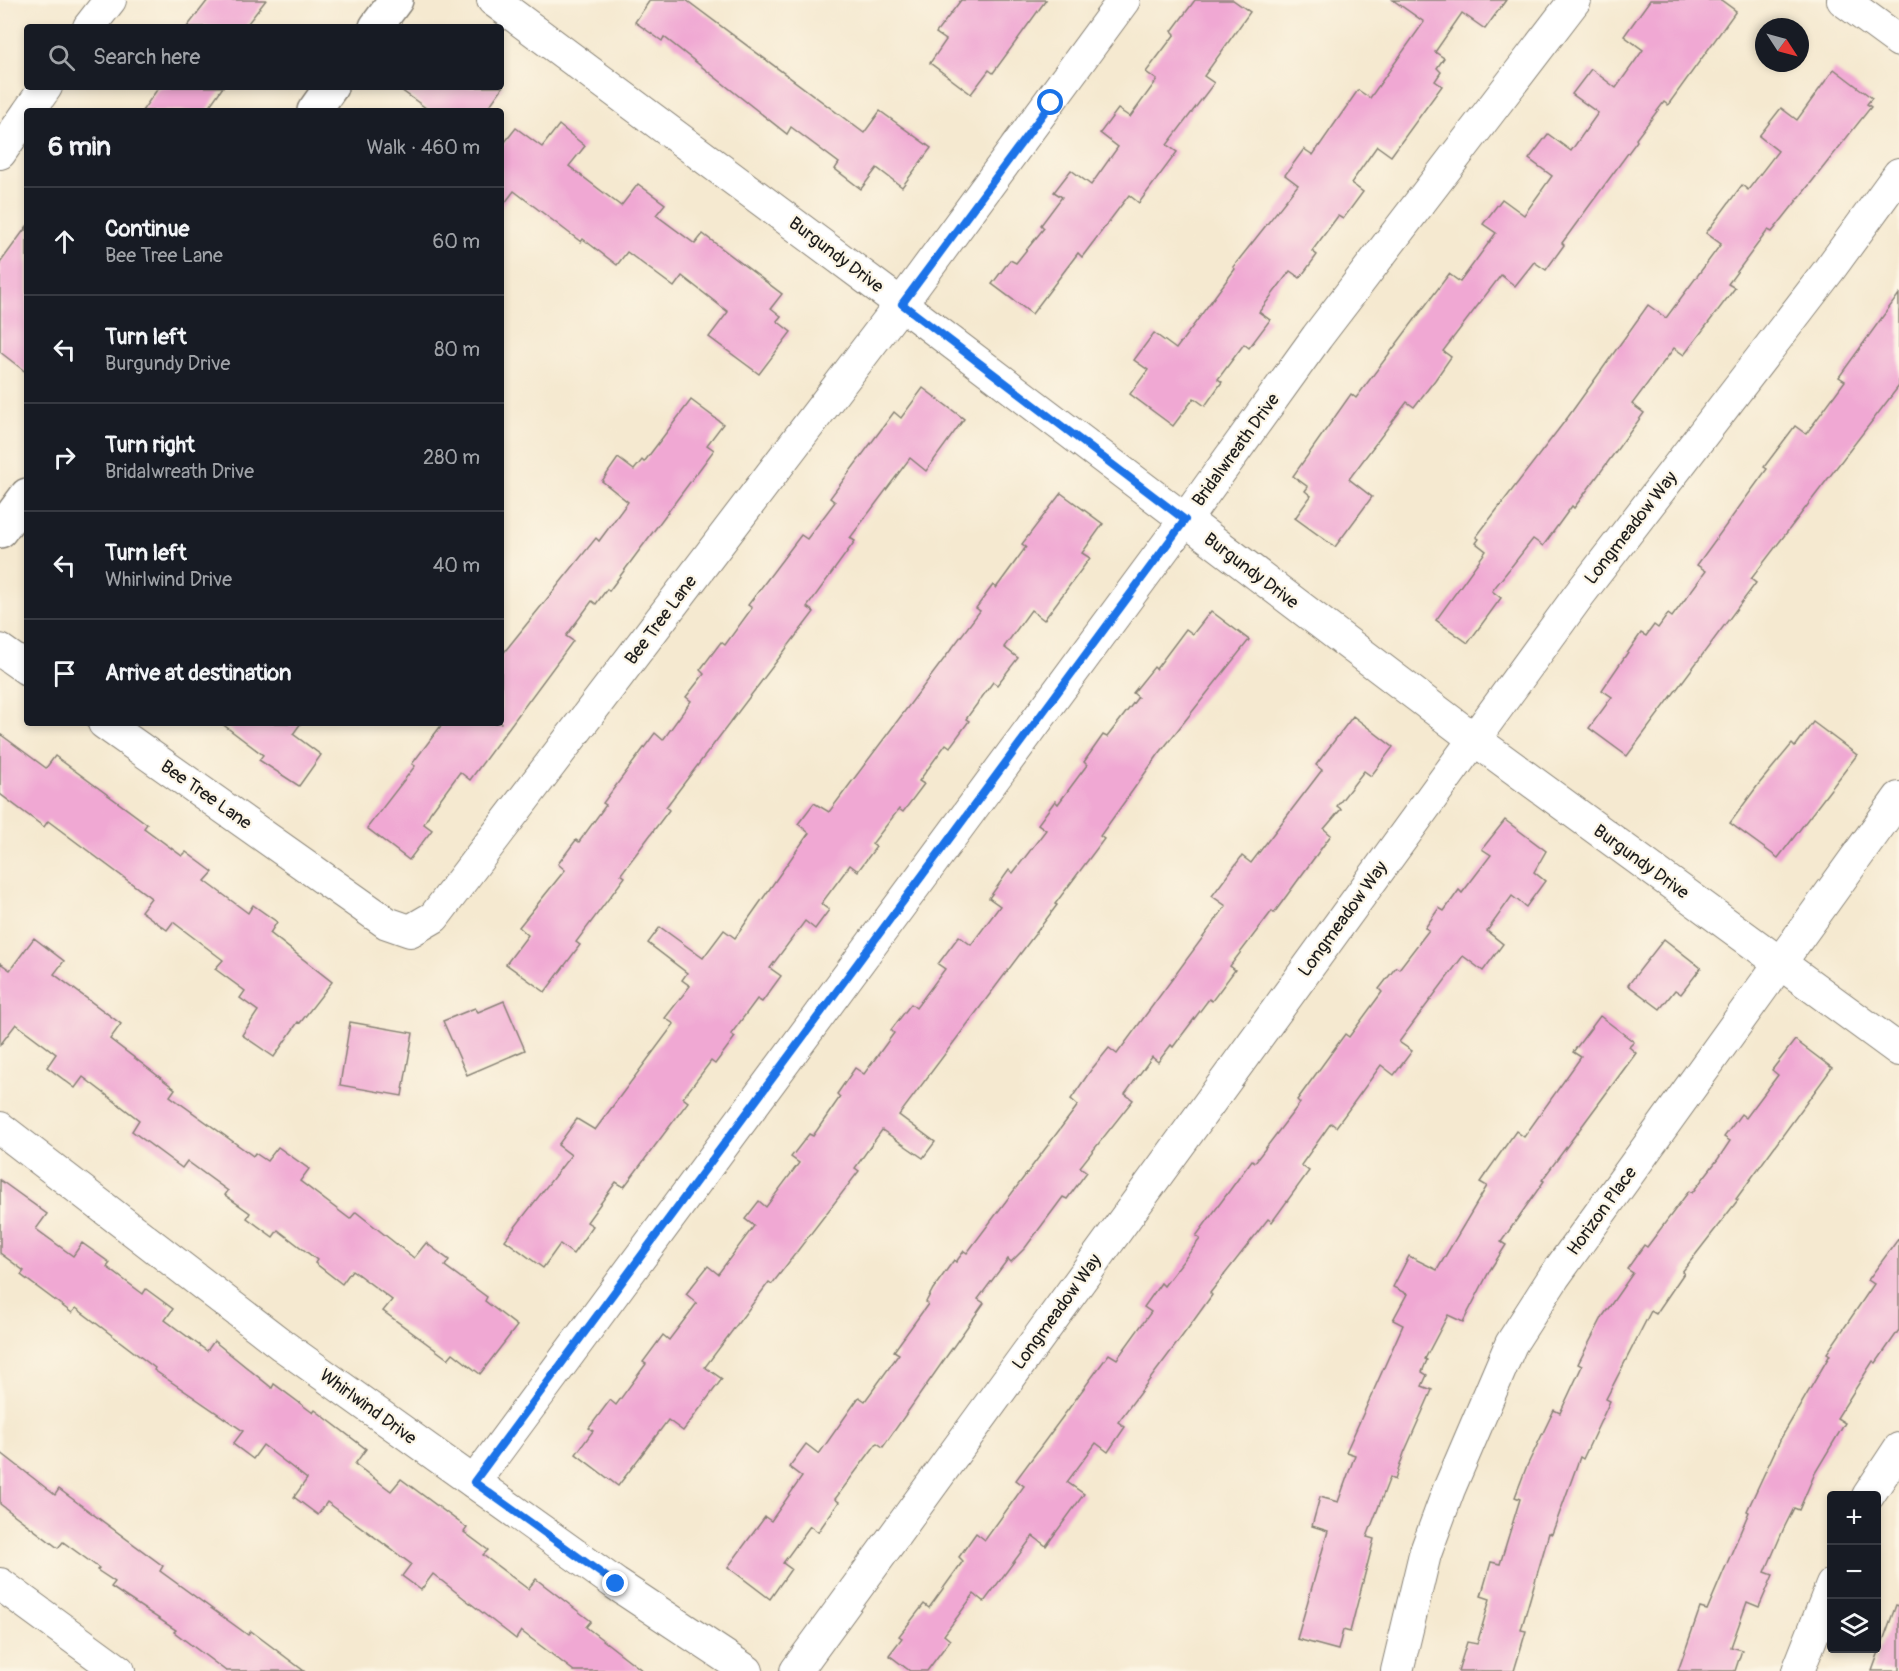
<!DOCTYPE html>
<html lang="en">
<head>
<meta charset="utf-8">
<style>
  :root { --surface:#171b24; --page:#20242c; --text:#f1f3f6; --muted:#9ea1a6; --line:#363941 }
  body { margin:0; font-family:Pangolin,sans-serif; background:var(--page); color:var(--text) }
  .controls { position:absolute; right:18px; bottom:18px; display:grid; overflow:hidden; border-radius:6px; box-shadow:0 3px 9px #0003 }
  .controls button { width:54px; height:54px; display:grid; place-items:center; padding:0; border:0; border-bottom:2px solid var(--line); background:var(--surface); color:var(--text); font:30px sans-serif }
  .compass { position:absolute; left:1755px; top:18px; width:54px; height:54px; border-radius:50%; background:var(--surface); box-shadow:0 3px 9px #0003; rotate:126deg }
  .stop { position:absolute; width:18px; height:18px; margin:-14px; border:4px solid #1a73e8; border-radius:50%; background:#fff }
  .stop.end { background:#1a73e8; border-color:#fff; box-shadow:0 2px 6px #0008 }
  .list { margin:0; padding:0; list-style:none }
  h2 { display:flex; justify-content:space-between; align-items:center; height:78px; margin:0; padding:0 24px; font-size:26px }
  h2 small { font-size:20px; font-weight:400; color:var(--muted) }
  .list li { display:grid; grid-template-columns:39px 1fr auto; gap:18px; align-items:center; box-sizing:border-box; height:108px; padding:0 24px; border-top:2px solid var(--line) }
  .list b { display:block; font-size:22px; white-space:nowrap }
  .list p { margin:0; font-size:20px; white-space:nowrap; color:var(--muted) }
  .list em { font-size:20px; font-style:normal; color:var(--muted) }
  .icon { flex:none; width:33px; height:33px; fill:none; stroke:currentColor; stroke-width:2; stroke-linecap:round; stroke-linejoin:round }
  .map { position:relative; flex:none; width:1899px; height:1671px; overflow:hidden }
  .search { position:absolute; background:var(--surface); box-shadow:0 3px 9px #0003; left:24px; top:24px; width:480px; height:66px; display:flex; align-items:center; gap:15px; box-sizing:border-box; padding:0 21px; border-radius:6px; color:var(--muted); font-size:22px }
  .panel { position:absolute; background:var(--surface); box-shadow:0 3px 9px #0003; left:24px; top:108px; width:480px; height:618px; border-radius:6px }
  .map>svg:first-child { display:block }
  .building { fill:#f0a8d3 }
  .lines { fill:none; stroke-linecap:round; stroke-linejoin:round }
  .minor-casing { stroke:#888276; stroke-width:34 }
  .tertiary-casing { stroke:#888276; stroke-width:36 }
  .minor { stroke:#fff; stroke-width:32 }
  .tertiary { stroke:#fff; stroke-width:33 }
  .route { stroke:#1a73e8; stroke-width:8 }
  .labels { text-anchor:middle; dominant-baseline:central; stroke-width:4.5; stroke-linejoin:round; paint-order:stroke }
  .street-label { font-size:18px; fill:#1c1c1c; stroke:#fcf5e5 }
</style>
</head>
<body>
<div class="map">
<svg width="1899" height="1671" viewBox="0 0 1899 1671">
  <rect width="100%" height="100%" fill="#fcf5e5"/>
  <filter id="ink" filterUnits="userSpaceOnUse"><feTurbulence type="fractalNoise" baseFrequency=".0167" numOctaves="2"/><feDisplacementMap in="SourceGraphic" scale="12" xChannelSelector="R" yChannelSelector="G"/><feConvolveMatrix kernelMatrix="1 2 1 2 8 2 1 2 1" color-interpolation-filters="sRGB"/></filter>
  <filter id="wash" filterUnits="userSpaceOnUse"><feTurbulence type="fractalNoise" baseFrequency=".008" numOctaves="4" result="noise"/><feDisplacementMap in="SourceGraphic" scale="24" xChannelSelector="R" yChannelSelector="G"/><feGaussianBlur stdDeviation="1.35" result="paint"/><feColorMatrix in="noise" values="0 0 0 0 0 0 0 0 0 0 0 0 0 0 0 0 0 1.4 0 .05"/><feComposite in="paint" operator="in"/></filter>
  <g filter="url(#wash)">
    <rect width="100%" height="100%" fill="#f5e9d0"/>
    <g id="blocks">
      <g class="building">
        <polygon points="208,0 266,0 245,27 187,27"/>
        <polygon points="650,0 686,0 864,133 880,111 931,148 902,187 877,168 861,189 835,169 839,163 791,127 787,134 664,37 662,41 635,22"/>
        <polygon points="961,0 1046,0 993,73 989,70 971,94 930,63 946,40 936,33"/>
        <polygon points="1195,0 1233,0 1250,12 1204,76 1214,83 1167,145 1177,152 1139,203 1129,195 1082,257 1078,253 1032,314 992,284 1010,260 1016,263 1044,228 1041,225 1062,197 1054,192 1071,170 1091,185 1118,147 1100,133 1118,109 1130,117 1157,80 1146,72 1175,34 1172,31"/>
        <polygon points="1393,0 1506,0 1485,29 1462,13 1435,52 1444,58 1437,68 1441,72 1435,81 1442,86 1391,156 1377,146 1351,183 1363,192 1343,219 1338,216 1312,251 1317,255 1300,278 1290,271 1259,312 1270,320 1249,348 1244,344 1218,379 1222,382 1205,406 1194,398 1173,426 1130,394 1148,370 1134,360 1154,333 1176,349 1235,269 1233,267 1298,185 1285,175 1304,149 1313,155 1358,90 1370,98 1424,22"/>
        <polygon points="1650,0 1721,0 1736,11 1668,105 1664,102 1636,139 1637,141 1562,243 1564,245 1546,270 1534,262 1515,286 1501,275 1443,351 1451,357 1435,380 1414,407 1407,402 1349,479 1372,497 1335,547 1295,518 1311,496 1305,491 1308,487 1293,476 1351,394 1356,398 1449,274 1460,282 1496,233 1483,224 1502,199 1524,215 1552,176 1529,159 1548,134 1571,151 1598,113 1572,94 1591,69 1616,88 1643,50 1624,36"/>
        <polygon points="1834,69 1872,98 1867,104 1871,107 1772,232 1768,230 1728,284 1735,288 1684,355 1674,348 1632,404 1644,413 1574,508 1572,506 1543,546 1533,539 1492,591 1501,598 1468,643 1436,620 1486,551 1476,543 1479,539 1476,537 1568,417 1648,305 1666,318 1721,244 1706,233 1742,185 1748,190 1778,151 1759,136 1781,108 1797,120"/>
        <polygon points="159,87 223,87 206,111 142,111"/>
        <polygon points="397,87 503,87 486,111 430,111"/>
        <polygon points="559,125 585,146 569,166 621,206 638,184 665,204 656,215 695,244 703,234 782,294 771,308 781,316 777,321 791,332 759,374 709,337 728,312 682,276 674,287 627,252 617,265 583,239 581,242 514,191 501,208 501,147 516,128 542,147"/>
        <polygon points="27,226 27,373 0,352 0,263"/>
        <polygon points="1899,294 1899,386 1751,579 1756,583 1627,756 1589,728 1612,697 1602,690 1641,633 1646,636 1654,625 1658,628 1668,614 1672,617 1706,571 1697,565 1767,469 1764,467 1795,426 1806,434 1845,381 1839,377"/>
        <polygon points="923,388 964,419 926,471 910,458 850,538 855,541 807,607 814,612 666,807 669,810 621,874 625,877 576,942 580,945 545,992 506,964 528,935 519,927 565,870 558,864 576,840 579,842 606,805 603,803 655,733 663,740 691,701 686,697 704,674 700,670 721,642 725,645 752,608 748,605 801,535 807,539 835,502 830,498 883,427 894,412 901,418"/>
        <polygon points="691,400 723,424 707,445 714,450 609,591 607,589 596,604 592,601 566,636 573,641 470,780 460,772 430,813 424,824 432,830 409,860 367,828 415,766 412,764 443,723 501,723 501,656 596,538 599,541 628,502 602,481 618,458 634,470 642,460 644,462"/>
        <polygon points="1061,493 1103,524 1082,553 1090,558 1044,620 1031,610 1004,647 1018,658 997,685 993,682 966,719 969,721 950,747 946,744 919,781 924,784 903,812 899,809 872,844 876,847 858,871 850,865 821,904 829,910 815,929 805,921 770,968 781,976 762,1002 757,999 731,1034 735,1037 715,1064 711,1061 683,1098 688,1102 624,1187 616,1182 587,1222 593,1226 573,1254 560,1244 543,1268 505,1240 571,1155 558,1145 577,1119 595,1130 674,1024 665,1018 690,986 682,980 687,973 648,943 660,927 703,958 724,930 735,938 809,833 798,824 814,803 829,812 980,611 976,608 993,585 996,588 1026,547 1022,544"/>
        <polygon points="1211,611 1249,640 1158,755 1100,836 1104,839 1055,904 1057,905 899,1115 935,1142 923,1158 882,1130 855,1168 859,1171 772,1284 769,1282 705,1367 722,1379 683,1431 668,1420 618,1486 576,1454 593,1431 589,1428 610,1400 616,1405 646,1364 643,1362 663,1335 669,1340 697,1303 686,1294 708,1266 718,1274 754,1226 745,1219 759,1201 766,1207 799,1163 791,1157 809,1134 813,1136 840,1097 837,1094 855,1068 864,1074 894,1033 891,1030 911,1004 916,1008 945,969 938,964 959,936 971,945 1000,906 989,898 1009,870 1013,873 1046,830 1038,824 1055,801 1058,804 1087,765 1084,762 1103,735 1107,737 1138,697 1133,693 1154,667 1156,669 1186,629 1193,634"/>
        <polygon points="1353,716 1393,747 1371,776 1364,771 1337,806 1341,809 1324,829 1331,835 1274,913 1272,911 1230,966 1235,970 1212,1001 1209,999 1173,1047 1171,1045 1158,1062 1152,1057 1125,1094 1133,1100 1080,1167 1087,1172 1067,1199 1063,1197 1025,1248 1011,1262 1008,1259 978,1299 984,1303 883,1447 877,1443 835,1499 839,1502 818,1532 810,1526 783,1563 791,1569 770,1599 728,1567 765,1517 771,1521 802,1477 789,1467 806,1444 819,1454 859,1397 865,1401 899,1354 894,1351 928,1304 926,1302 933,1289 954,1260 956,1262 964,1251 967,1253 1078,1105 1071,1099 1091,1070 1109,1048 1117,1054 1226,906 1212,896 1242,856 1251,863 1322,770 1316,765"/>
        <polygon points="1813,722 1857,755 1778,858 1730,823 1758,785 1792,744 1795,747"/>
        <polygon points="221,723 301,723 293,734 321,755 299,786 259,760 263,755"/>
        <polygon points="0,734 46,768 55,756 147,824 144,828 182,856 186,852 213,872 205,881 248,913 253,905 277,922 270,933 332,982 300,1023 298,1022 274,1057 242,1035 258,1011 240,998 245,991 215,969 223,960 173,922 167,930 141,911 151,898 48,821 44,827 0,794"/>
        <polygon points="1505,820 1546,851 1534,872 1545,881 1526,907 1512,896 1487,931 1503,944 1483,971 1463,956 1399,1042 1412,1051 1394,1075 1381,1065 1336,1127 1331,1123 1301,1165 1309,1171 1272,1222 1268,1219 1210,1293 1212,1295 1189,1327 1118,1422 1125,1427 1108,1452 1096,1443 1067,1482 1084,1494 1046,1546 1033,1536 984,1602 974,1594 944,1635 950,1640 927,1671 910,1671 889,1655 902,1638 899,1636 924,1604 929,1608 963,1561 959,1557 976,1533 985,1540 1024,1486 1016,1480 1109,1354 1117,1359 1151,1312 1144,1307 1161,1283 1164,1286 1200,1239 1196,1236 1230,1190 1252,1160 1255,1162 1300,1103 1297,1100 1345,1034 1349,1037 1382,992 1379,989 1396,967 1399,969 1429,930 1425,928 1439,908 1444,911 1459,890 1462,893 1491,855 1482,849"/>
        <polygon points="34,938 64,961 54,974 121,1024 110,1039 175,1089 170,1096 253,1156 255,1153 267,1161 278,1147 309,1169 300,1181 350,1219 356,1212 414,1258 426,1243 449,1260 445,1266 487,1297 485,1301 517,1326 480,1374 453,1353 448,1359 383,1311 392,1300 352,1270 342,1284 315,1263 317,1260 278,1230 273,1237 247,1218 250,1213 225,1195 228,1191 187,1161 182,1168 132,1131 139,1120 83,1077 75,1088 47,1067 56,1054 16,1024 0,1045 0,963 10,970"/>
        <polygon points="1664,939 1701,968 1681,994 1675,990 1660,1009 1628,985"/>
        <polygon points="504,1001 525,1050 467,1075 443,1021 475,1008 478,1012"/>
        <polygon points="1600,1016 1634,1042 1629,1047 1636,1053 1542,1180 1544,1181 1501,1242 1506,1245 1490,1270 1463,1322 1448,1315 1425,1359 1427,1360 1422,1372 1427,1375 1422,1386 1432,1390 1404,1453 1395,1480 1390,1477 1367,1537 1374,1539 1350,1632 1343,1630 1338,1650 1297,1639 1328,1531 1312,1526 1320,1497 1338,1502 1355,1455 1346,1452 1403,1325 1393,1320 1407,1294 1393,1287 1409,1256 1437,1270 1487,1186 1480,1182 1516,1131 1524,1137 1581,1057 1573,1052"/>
        <polygon points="350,1022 413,1033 402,1096 340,1085"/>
        <polygon points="1795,1040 1832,1068 1736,1199 1738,1200 1682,1272 1684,1273 1656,1314 1651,1311 1606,1399 1610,1401 1583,1459 1580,1457 1552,1534 1549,1533 1521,1630 1526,1631 1514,1671 1458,1671 1467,1642 1477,1644 1490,1599 1481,1596 1491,1562 1500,1564 1520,1499 1515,1497 1526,1468 1554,1410 1560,1413 1582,1366 1578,1364 1603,1316 1633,1273 1627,1269 1644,1245 1647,1247 1689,1191 1692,1193 1718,1159 1730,1141 1724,1137 1741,1114 1746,1118 1778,1075 1772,1070"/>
        <polygon points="0,1180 47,1214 36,1229 73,1256 82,1243 110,1263 107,1267 143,1294 146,1289 173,1309 165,1320 207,1351 214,1341 272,1388 274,1384 313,1413 315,1410 366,1449 355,1464 391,1491 401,1479 467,1528 464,1532 488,1550 483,1555 528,1589 536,1579 591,1621 586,1627 643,1671 574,1671 521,1631 516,1639 433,1574 421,1590 402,1576 411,1564 327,1502 318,1515 294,1497 307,1479 263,1445 253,1459 233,1444 243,1431 154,1370 155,1368 76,1308 72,1313 21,1275 24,1271 0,1253"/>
        <polygon points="1899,1238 1899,1330 1876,1363 1873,1361 1837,1418 1845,1423 1815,1473 1799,1510 1794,1508 1784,1528 1765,1572 1773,1575 1759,1607 1747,1602 1731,1647 1742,1650 1735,1671 1678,1671 1700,1608 1707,1610 1749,1512 1747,1511 1781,1438 1830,1355 1827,1353 1874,1284 1868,1280"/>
        <polygon points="0,1452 55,1495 59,1489 163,1566 160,1571 248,1635 251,1631 304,1671 226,1671 174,1632 176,1630 111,1587 115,1582 97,1570 99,1568 63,1542 58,1548 0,1504"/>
        <polygon points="1896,1605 1899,1606 1899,1671 1872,1671"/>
      </g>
    </g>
  </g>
  <g filter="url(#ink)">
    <use href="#blocks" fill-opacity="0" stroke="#888276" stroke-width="1.5"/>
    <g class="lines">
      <g class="minor-casing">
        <g id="minor">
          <polyline points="493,0 901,304 1474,739 1899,1050"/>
          <polyline points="1843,0 1899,41"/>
          <polyline points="89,27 110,0"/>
          <polyline points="29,111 46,87"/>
          <polyline points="0,153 27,114"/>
          <polyline points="0,650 27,669"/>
          <polyline points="104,723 387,923 410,931 434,917 901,304 1124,0"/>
          <polyline points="0,1128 282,1345 616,1584 747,1671"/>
          <polyline points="474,1482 1185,520 1317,337 1575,0"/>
          <polyline points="1868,1496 1899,1449"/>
          <polyline points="0,1584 119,1671"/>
          <polyline points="796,1671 1579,595 1829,270 1899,174"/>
          <polyline points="1397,1671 1425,1554 1449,1489 1511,1344 1554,1277 1899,798"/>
          <polyline points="1798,1671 1832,1585"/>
        </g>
      </g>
      <g class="tertiary-casing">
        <g id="tertiary">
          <polyline points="376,27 396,0"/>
          <polyline points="314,111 331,87"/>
          <polyline points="0,531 27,495"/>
        </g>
      </g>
      <use href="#minor" class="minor"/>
      <use href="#tertiary" class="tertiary"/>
    </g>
  </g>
  <g class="lines" filter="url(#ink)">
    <polyline class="route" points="616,1584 474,1482 1185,520 902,304 1051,103"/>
  </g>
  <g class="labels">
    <g class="street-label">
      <text transform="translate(836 255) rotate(37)">Burgundy Drive</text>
      <text transform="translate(1236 450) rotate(-54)">Bridalwreath Drive</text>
      <text transform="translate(1631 528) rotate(-52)">Longmeadow Way</text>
      <text transform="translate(1251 571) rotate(37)">Burgundy Drive</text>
      <text transform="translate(661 620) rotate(-53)">Bee Tree Lane</text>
      <text transform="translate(206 795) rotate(35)">Bee Tree Lane</text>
      <text transform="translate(1641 862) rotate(36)">Burgundy Drive</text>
      <text transform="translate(1343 919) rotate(-54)">Longmeadow Way</text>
      <text transform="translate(1602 1211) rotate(-54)">Horizon Place</text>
      <text transform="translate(1057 1312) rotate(-54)">Longmeadow Way</text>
      <text transform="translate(368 1407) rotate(36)">Whirlwind Drive</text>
    </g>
  </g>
</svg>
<div class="controls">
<button>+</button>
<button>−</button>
<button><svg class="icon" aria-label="layers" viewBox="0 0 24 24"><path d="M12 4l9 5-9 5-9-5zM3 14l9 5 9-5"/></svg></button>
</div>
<svg class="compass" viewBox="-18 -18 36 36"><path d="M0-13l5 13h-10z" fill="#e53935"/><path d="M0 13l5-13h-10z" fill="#9ea1a6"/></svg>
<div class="stop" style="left:1051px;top:103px"></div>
<div class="stop end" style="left:616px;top:1584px"></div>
<div class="search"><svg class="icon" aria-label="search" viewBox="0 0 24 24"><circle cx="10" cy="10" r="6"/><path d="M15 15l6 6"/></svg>Search here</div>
<section class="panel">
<h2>6 min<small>Walk · 460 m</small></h2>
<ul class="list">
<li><svg class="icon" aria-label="ahead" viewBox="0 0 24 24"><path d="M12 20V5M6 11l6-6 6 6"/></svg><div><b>Continue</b><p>Bee Tree Lane</p></div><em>60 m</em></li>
<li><svg class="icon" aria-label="left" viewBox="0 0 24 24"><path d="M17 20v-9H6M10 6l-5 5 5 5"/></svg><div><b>Turn left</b><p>Burgundy Drive</p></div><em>80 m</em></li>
<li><svg class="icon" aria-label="right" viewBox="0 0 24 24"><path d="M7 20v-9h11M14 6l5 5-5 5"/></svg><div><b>Turn right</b><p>Bridalwreath Drive</p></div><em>280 m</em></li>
<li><svg class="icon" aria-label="left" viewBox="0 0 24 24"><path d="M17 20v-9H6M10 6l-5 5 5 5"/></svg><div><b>Turn left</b><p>Whirlwind Drive</p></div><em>40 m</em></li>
<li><svg class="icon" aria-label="arrive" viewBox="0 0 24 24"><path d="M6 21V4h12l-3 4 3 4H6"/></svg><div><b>Arrive at destination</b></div></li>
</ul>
</section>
</div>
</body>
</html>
